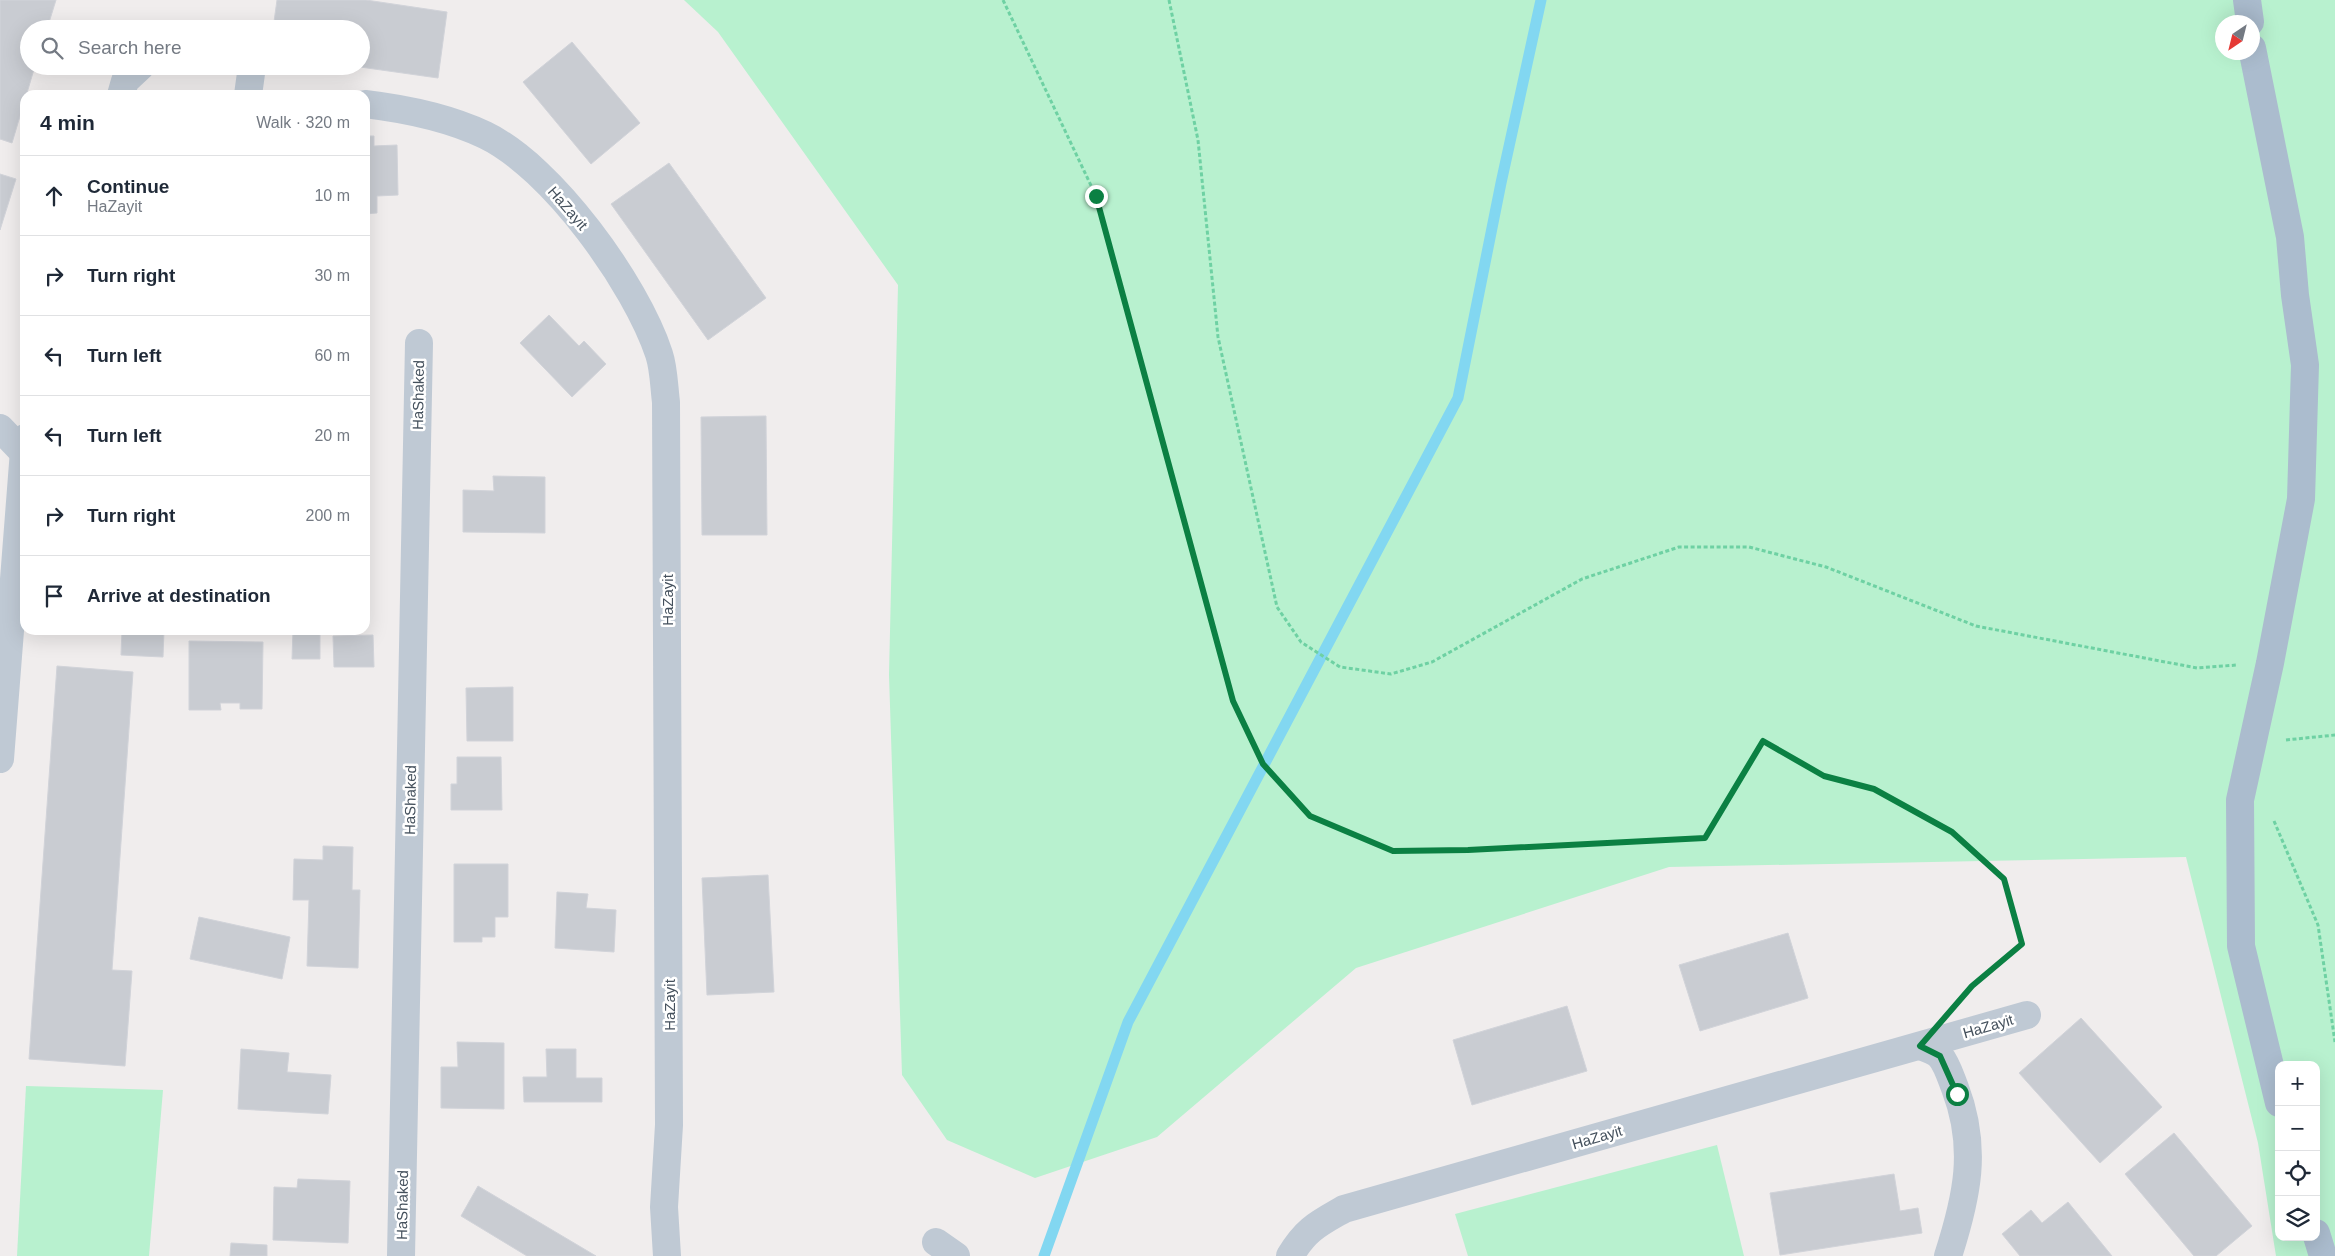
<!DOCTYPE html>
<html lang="en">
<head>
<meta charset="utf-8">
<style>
  :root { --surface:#fff; --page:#f2f2f3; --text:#1f2937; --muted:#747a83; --line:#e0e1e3 }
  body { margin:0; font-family:Arial,sans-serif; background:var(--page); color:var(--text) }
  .controls { position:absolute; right:15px; bottom:15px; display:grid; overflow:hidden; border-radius:10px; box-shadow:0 5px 20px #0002 }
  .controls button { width:45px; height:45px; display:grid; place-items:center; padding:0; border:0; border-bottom:1px solid var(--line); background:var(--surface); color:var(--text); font:25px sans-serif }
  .compass { position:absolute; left:2215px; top:15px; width:45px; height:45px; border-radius:50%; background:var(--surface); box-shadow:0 5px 20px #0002; rotate:215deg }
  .stop { position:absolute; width:15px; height:15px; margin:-11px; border:4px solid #0b8043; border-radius:50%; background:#fff }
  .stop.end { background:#0b8043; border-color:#fff; box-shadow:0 1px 5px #0008 }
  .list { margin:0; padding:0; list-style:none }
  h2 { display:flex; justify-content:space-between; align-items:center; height:65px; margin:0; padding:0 20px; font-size:21px }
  h2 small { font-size:16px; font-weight:400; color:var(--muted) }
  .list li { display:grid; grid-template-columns:32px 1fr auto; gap:15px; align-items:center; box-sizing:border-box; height:80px; padding:0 20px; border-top:1px solid var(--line) }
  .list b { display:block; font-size:19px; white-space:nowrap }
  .list p { margin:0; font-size:16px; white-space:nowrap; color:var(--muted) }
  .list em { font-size:16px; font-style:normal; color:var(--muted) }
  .icon { flex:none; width:28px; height:28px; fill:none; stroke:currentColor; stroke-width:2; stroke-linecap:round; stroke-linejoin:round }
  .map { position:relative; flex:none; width:2335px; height:1256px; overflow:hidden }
  .search { position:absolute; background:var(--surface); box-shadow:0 5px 20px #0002; left:20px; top:20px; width:350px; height:55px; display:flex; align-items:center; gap:12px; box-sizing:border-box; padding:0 18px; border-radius:28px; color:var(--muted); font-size:19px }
  .panel { position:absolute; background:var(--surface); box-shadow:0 5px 20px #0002; left:20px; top:90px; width:350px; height:545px; border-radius:15px }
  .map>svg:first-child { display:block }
  .green { fill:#b8f1cf; fill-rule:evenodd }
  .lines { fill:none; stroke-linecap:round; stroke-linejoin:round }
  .stream { stroke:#82d7f1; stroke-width:11 }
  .building { fill:#c9ccd2; stroke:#d1d3d9 }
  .path { stroke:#6ed1a3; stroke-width:3; stroke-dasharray:4 2.5; stroke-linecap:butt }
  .minor { stroke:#bfc9d4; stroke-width:28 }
  .major { stroke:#abbcce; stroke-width:28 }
  .route { stroke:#0b8043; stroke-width:6 }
  .labels { text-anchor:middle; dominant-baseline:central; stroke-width:5; stroke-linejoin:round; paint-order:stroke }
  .street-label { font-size:15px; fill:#44505c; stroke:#fff }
</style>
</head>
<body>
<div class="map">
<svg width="2335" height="1256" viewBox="0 0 2335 1256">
  <rect width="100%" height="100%" fill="#f0eded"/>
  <g class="green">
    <path d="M684 0H2335V1256H2276L2258 1143 2186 857 1669 867 1356 968 1157 1137 1035 1178 947 1140 902 1075 889 675 898 285 718 32ZM2222 22H2252V52H2222ZM2279 1065H2316V1237H2279Z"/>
    <polygon points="26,1086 163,1090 149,1256 17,1256"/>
    <polygon points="1717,1145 1744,1256 1468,1256 1455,1214"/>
  </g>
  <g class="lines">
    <polyline class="stream" points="1044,1256 1128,1022 1458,398 1501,183 1541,0"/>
  </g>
  <g class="building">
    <polygon points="0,0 56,0 47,29 29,29 29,66 35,66 12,143 0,139"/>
    <polygon points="277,0 366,0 447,12 438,78 353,66 361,66 361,29 273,29"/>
    <polygon points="572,42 640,123 591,164 523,82"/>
    <polygon points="365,136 374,136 374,146 397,145 398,195 377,196 377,213 365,214"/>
    <polygon points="669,163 766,298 708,340 611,204"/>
    <polygon points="0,174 16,179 0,230"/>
    <polygon points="549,315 579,346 584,341 606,364 572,397 520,343"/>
    <polygon points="766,416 767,535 702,535 701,417"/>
    <polygon points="493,476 545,477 545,533 463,532 463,490 494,491"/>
    <polygon points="122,630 164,630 163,657 121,655"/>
    <polygon points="293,630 320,630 320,659 292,659"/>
    <polygon points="373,635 374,667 334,667 333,636"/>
    <polygon points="189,641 263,642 262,709 240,709 240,703 220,703 221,710 189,710"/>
    <polygon points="57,666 133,672 112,970 132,971 125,1066 29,1059"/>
    <polygon points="513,687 513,741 467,741 466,688"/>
    <polygon points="457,757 501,757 502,810 451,810 451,784 457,784"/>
    <polygon points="323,846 353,847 352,890 360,890 358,968 307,966 309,900 293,900 294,859 323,860"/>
    <polygon points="454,864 508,864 508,917 495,917 495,937 482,937 482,942 454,942"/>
    <polygon points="768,875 774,992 707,995 702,878"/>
    <polygon points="557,892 588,894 586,908 616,910 614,952 555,948"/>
    <polygon points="199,917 290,937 282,979 190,959"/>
    <polygon points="1788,933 1808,998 1700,1031 1679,965"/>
    <polygon points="1567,1006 1587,1071 1472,1105 1453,1040"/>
    <polygon points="2081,1018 2162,1107 2100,1163 2019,1073"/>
    <polygon points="457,1042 504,1043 504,1109 441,1108 441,1067 458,1067"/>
    <polygon points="241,1049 289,1053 287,1072 331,1075 328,1114 238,1109"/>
    <polygon points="546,1049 576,1049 576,1078 602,1078 602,1102 524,1102 523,1077 547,1077"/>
    <polygon points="2174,1133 2252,1226 2216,1256 2194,1256 2125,1174"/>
    <polygon points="1894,1174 1900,1211 1918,1208 1922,1233 1780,1255 1770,1193"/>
    <polygon points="298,1179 350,1181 348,1243 273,1240 274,1187 297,1188"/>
    <polygon points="478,1186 596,1256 527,1256 461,1216"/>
    <polygon points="2068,1202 2112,1256 2020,1256 2002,1234 2031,1210 2042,1223"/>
    <polygon points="231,1243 267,1245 267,1256 230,1256"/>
  </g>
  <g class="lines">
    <g class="path">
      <polyline points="1003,0 1096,196 1233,701 1263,764 1310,816 1393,851 1468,850 1705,838 1763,741 1823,776 1874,789 1952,832 2004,879 2022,944 1972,986 1960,999"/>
      <polyline points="1169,0 1198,140 1218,337 1277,607 1301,642 1340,667 1391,674 1432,662 1582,579 1679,547 1749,547 1826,567 1976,626 2197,668 2237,665"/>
      <polyline points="2286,740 2335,735"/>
      <polyline points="2274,821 2318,925 2335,1042"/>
    </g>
    <g class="minor">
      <polyline points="121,95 125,81 141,66"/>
      <polyline points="248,95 252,66"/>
      <path d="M365 104C407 109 447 117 485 135 552 167 636 284 659 354 664 369 664 387 666 402L669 1125 664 1207 667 1256"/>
      <polyline points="0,428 24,453"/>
      <polyline points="0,759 25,438"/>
      <path d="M1920 1046C1926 1048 1936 1052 1940 1056 1947 1064 1951 1078 1955 1088 1978 1148 1967 1197 1948 1256"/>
      <polyline points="936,1242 956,1256"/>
      <polyline points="401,1256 419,343"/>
      <path d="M1290 1256C1306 1229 1318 1224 1344 1209L2027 1015"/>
    </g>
    <g class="major">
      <polyline points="2247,0 2250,22"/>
      <polyline points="2252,48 2290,237 2295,295 2305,365 2301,499 2270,663 2240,800 2241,946 2279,1103"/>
      <polyline points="2316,1233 2323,1256"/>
    </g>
  </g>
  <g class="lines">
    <polyline class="route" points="1096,196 1233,701 1263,764 1310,816 1393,851 1468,850 1705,838 1763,741 1824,776 1874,789 1952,832 2004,879 2022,944 1972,986 1920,1046 1940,1056 1957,1094"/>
  </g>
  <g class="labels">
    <g class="street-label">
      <text transform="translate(568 208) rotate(49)">HaZayit</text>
      <text transform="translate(418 395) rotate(-89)">HaShaked</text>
      <text transform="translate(667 600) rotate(-90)">HaZayit</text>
      <text transform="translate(410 800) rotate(-89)">HaShaked</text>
      <text transform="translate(669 1005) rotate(-90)">HaZayit</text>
      <text transform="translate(1988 1026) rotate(-16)">HaZayit</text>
      <text transform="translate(1597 1137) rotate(-16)">HaZayit</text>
      <text transform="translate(402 1205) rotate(-89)">HaShaked</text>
    </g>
  </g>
</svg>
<div class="controls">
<button>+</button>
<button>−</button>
<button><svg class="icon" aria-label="locate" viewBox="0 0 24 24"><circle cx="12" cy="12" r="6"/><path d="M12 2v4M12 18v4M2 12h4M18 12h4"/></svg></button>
<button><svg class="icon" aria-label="layers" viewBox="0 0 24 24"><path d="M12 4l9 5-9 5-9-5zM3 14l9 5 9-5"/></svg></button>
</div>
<svg class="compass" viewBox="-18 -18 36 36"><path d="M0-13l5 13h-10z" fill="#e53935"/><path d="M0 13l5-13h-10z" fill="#747a83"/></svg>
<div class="stop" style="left:1957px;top:1094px"></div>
<div class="stop end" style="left:1096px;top:196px"></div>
<div class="search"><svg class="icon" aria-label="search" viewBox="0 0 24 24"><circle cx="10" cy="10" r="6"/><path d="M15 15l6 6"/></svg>Search here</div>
<section class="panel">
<h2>4 min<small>Walk · 320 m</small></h2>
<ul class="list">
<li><svg class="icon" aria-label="ahead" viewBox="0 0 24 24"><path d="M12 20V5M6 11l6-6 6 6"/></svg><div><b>Continue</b><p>HaZayit</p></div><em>10 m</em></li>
<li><svg class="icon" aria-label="right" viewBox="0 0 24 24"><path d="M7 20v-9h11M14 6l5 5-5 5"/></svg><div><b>Turn right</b></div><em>30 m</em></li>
<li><svg class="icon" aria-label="left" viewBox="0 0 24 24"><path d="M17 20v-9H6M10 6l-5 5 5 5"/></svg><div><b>Turn left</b></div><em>60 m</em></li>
<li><svg class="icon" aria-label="left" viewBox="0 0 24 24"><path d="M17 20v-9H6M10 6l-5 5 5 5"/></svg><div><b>Turn left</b></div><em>20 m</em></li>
<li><svg class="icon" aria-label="right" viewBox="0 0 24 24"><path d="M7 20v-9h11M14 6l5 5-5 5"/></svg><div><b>Turn right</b></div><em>200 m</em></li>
<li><svg class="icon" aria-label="arrive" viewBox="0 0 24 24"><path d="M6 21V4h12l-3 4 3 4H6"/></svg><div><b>Arrive at destination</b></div></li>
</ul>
</section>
</div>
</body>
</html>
